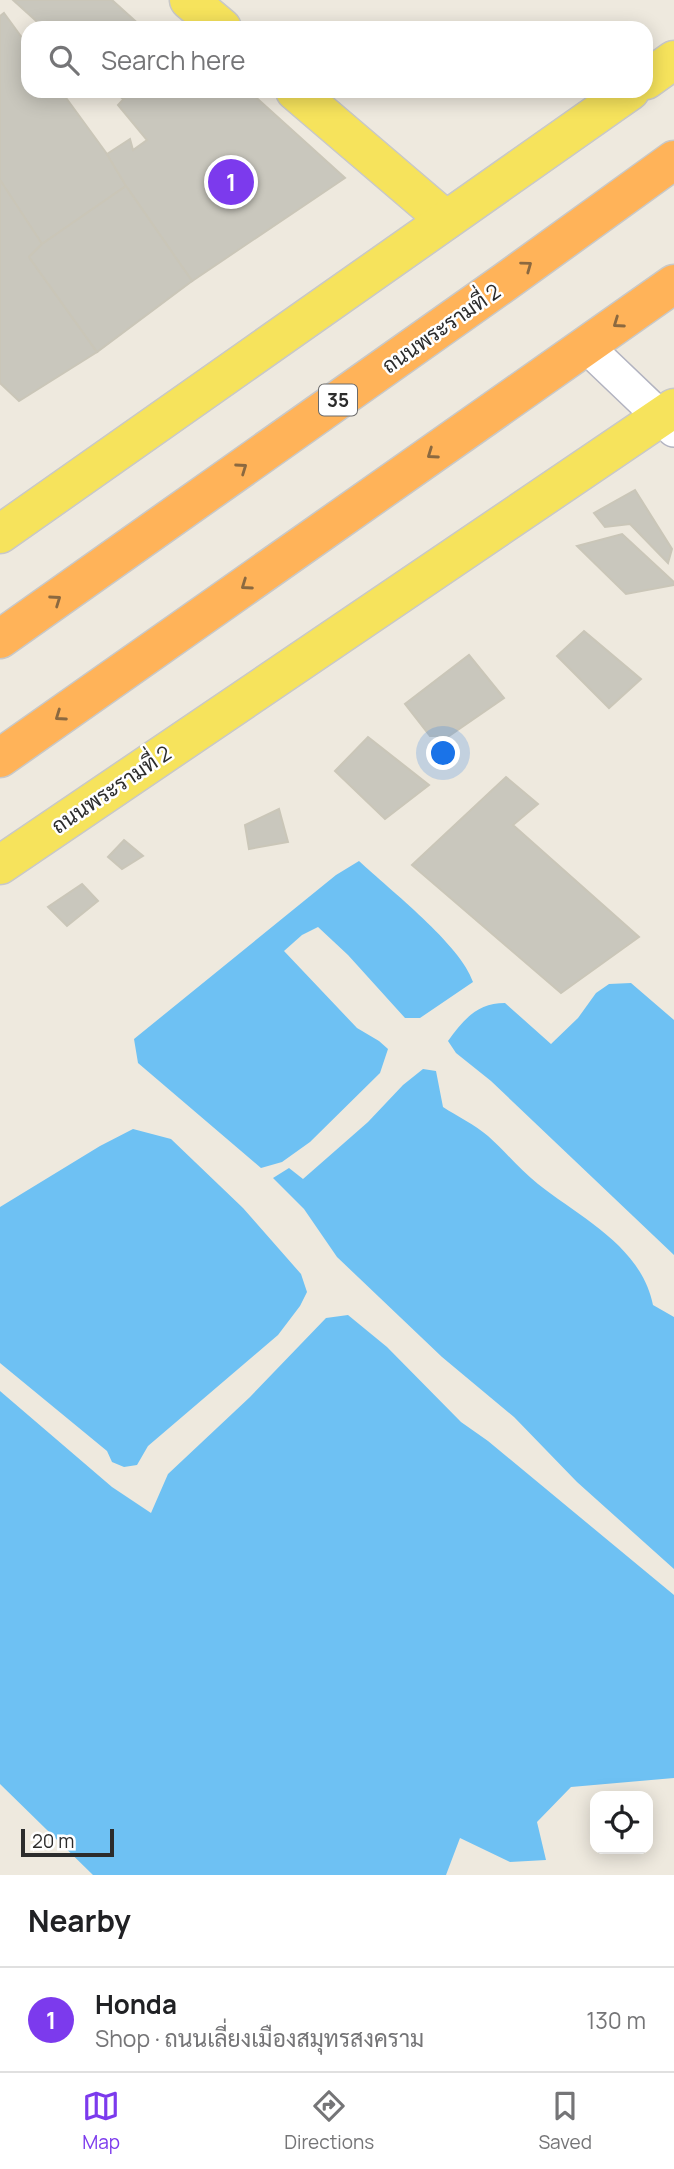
<!DOCTYPE html>
<html lang="en">
<head>
<meta charset="utf-8">
<style>
  :root { --surface:#fff; --page:#f2f2f2; --text:#202124; --muted:#757577; --line:#e0e0e0; --accent:#7c3aed }
  body { margin:0; font-family:Manrope,Sarabun,sans-serif; background:var(--page); color:var(--text) }
  .controls { position:absolute; right:21px; bottom:21px; display:grid; overflow:hidden; border-radius:14px; box-shadow:0 4px 18px #0003 }
  .controls button { width:63px; height:63px; display:grid; place-items:center; padding:0; border:0; border-bottom:2px solid var(--line); background:var(--surface); color:var(--text); font:35px sans-serif }
  .scale { position:absolute; left:21px; bottom:18px; width:93px; box-sizing:border-box; padding-left:7px; border:4px solid #2c2c2c; border-top:0; font-size:19px; line-height:24px; white-space:nowrap; color:#2c2c2c; -webkit-text-stroke:5px #fff; paint-order:stroke }
  .you { position:absolute; left:444px; top:754px; width:24px; height:24px; margin:-18px; border:5px solid #fff; border-radius:50%; background:#1a73e8; box-shadow:0 0 0 10px #1a73e833 }
  .badge { display:grid; place-items:center; width:46px; height:46px; border-radius:50%; background:var(--accent); color:#fff; font-size:23px; font-weight:700 }
  .pin { position:absolute; translate:-50% -50%; border:4px solid #fff; box-shadow:0 2px 7px #0006 }
  .list { margin:0; padding:0; list-style:none }
  h2 { display:flex; justify-content:space-between; align-items:center; height:91px; margin:0; padding:0 28px; font-size:30px }
  h2 small { font-size:23px; font-weight:400; color:var(--muted) }
  .list li { display:grid; grid-template-columns:46px 1fr auto; gap:21px; align-items:center; box-sizing:border-box; height:105px; padding:0 28px; border-top:2px solid var(--line) }
  .list b { display:block; font-size:26px; white-space:nowrap }
  .list p { margin:0; font-size:23px; white-space:nowrap; color:var(--muted) }
  .list em { font-size:23px; font-style:normal; color:var(--muted) }
  .icon { flex:none; width:38px; height:38px; fill:none; stroke:currentColor; stroke-width:2; stroke-linecap:round; stroke-linejoin:round }
  .map { position:relative; flex:none; width:674px; height:1875px; overflow:hidden }
  .search { position:absolute; background:var(--surface); box-shadow:0 4px 18px #0003; left:21px; right:21px; top:21px; height:77px; display:flex; align-items:center; gap:18px; box-sizing:border-box; padding:0 24px; border-radius:21px; color:var(--muted); font-size:26px }
  .sheet { height:196px; background:var(--surface) }
  nav { display:flex; justify-content:space-around; align-items:center; box-sizing:border-box; height:98px; border-top:2px solid var(--line); background:var(--surface); font-size:19px; color:var(--muted) }
  nav a { display:grid; justify-items:center; gap:4px }
  nav .on { color:var(--accent) }
  .map>svg:first-child { display:block }
  .water { fill:#6ec1f3 }
  .building { fill:#c9c7bd; stroke:#cac6b8; stroke-width:2 }
  .lines { fill:none; stroke-linecap:round; stroke-linejoin:round }
  .minor-casing { stroke:#b2b3c0; stroke-width:36 }
  .major-casing { stroke:#c8c8c8; stroke-width:41 }
  .highway-casing { stroke:#c8c8c8; stroke-width:41 }
  .minor { stroke:#fff; stroke-width:33 }
  .major { stroke:#f6e35c; stroke-width:38 }
  .highway { stroke:#ffb359; stroke-width:38 }
  .oneway { stroke:#8b6940 }
  .labels { text-anchor:middle; dominant-baseline:central; stroke-width:5; stroke-linejoin:round; paint-order:stroke }
  .shield { fill:#fff; stroke:#6b6b6b; stroke-width:2 }
  .shield-label { font-size:19px; font-weight:bold; fill:#2c2c2c }
  .street-label { font-size:21px; fill:#2c2c2c; stroke:#fff }
</style>
</head>
<body>
<div class="map">
<svg width="674" height="1875" viewBox="0 0 674 1875">
  <rect width="100%" height="100%" fill="#eee9de"/>
  <g class="water">
    <path d="M359 861C390 890 461 945 473 982L420 1018H405L348 955 318 927 302 935 284 951 357 1028 379 1041 388 1049 380 1073 310 1142 282 1162 261 1168 138 1063 134 1039 336 875Z"/>
    <path d="M631 983 674 1020V1255L491 1081 456 1053 448 1041C463 1020 477 1003 505 1003L551 1044 578 1018 596 993 609 984Z"/>
    <path d="M423 1069 436 1071 443 1107C457 1116 475 1125 488 1136 505 1151 520 1170 538 1184 581 1218 641 1246 653 1305L674 1317V1569L577 1482 514 1417 442 1357 337 1257 304 1209 273 1178 289 1168 303 1179 368 1122 403 1085Z"/>
    <polygon points="133,1129 171,1139 243,1208 301,1274 307,1292 300,1306 278,1335 148,1446 137,1465 124,1467 112,1462 107,1451 0,1363 0,1207 100,1146"/>
    <polygon points="348,1315 387,1347 461,1422 488,1441 674,1595 674,1778 571,1787 537,1822 546,1860 510,1862 460,1838 446,1875 93,1875 0,1784 0,1391 112,1487 151,1513 168,1474 250,1397 326,1318"/>
  </g>
  <g class="building">
    <polygon points="13,0 112,0 143,28 44,28"/>
    <polygon points="4,13 28,46 28,91 61,91 107,154 126,186 42,244 0,180 0,16"/>
    <polygon points="114,91 129,91 123,99"/>
    <polygon points="131,91 249,91 345,178 192,281 126,186 107,154 130,139 133,150 147,140 118,105"/>
    <polygon points="0,180 42,244 29,257 97,352 19,401 0,383"/>
    <polygon points="126,186 192,281 97,352 29,257 42,244"/>
    <polygon points="635,490 672,549 668,563 630,524 605,527 594,513"/>
    <polygon points="622,534 674,582 674,585 626,594 577,546"/>
    <polygon points="584,631 641,679 609,708 557,656"/>
    <polygon points="469,655 504,698 449,736 430,736 405,704"/>
    <polygon points="368,737 429,785 385,819 335,771"/>
    <polygon points="506,777 538,804 513,825 639,937 561,993 412,865"/>
    <polygon points="279,809 288,842 249,849 245,825"/>
    <polygon points="124,840 143,856 122,869 108,857"/>
    <polygon points="82,884 98,901 67,926 48,907"/>
  </g>
  <g class="lines">
    <g class="minor-casing">
      <polyline id="minor" points="586,346 674,430"/>
    </g>
    <g class="major-casing">
      <g id="major">
        <polyline points="189,0 222,28"/>
        <polyline points="646,80 674,60"/>
        <polyline points="295,91 446,220"/>
        <polyline points="0,534 630,91"/>
        <polyline points="0,865 674,408"/>
      </g>
    </g>
    <g class="highway-casing">
      <g id="highway">
        <polyline points="0,639 505,282 674,160"/>
        <polyline points="0,758 674,284"/>
      </g>
    </g>
    <use href="#minor" class="minor"/>
    <use href="#major" class="major"/>
    <use href="#highway" class="highway"/>
  </g>
  <defs><path id="oneway-chevron" d="M-2-3.5L2.5 0L-2 3.5" fill="none" stroke-width="1.6" stroke-linecap="round" stroke-linejoin="round" transform="scale(1.75)"/></defs>
  <g class="oneway">
    <use href="#oneway-chevron" transform="translate(527 266) rotate(-36)"/>
    <use href="#oneway-chevron" transform="translate(618 323) rotate(145)"/>
    <use href="#oneway-chevron" transform="translate(432 454) rotate(145)"/>
    <use href="#oneway-chevron" transform="translate(242 468) rotate(-35)"/>
    <use href="#oneway-chevron" transform="translate(246 585) rotate(145)"/>
    <use href="#oneway-chevron" transform="translate(56 600) rotate(-35)"/>
    <use href="#oneway-chevron" transform="translate(60 716) rotate(145)"/>
  </g>
  <g class="labels">
    <rect class="shield" x="319" y="384.5" width="38" height="31" rx="5"/>
    <g class="shield-label">
      <text x="338" y="400">35</text>
    </g>
    <g class="street-label">
      <text transform="translate(441 328) rotate(-35)">ถนนพระรามที่ 2</text>
      <text transform="translate(111 789) rotate(-34)">ถนนพระรามที่ 2</text>
    </g>
  </g>
</svg>
<div class="controls">
<button><svg class="icon" aria-label="locate" viewBox="0 0 24 24"><circle cx="12" cy="12" r="6"/><path d="M12 2v4M12 18v4M2 12h4M18 12h4"/></svg></button>
</div>
<div class="scale">20 m</div>
<div class="you"></div>
<div class="pin badge" style="left:231px;top:182px">1</div>
<div class="search"><svg class="icon" aria-label="search" viewBox="0 0 24 24"><circle cx="10" cy="10" r="6"/><path d="M15 15l6 6"/></svg>Search here</div>
</div>
<section class="sheet">
<h2>Nearby<small></small></h2>
<ul class="list">
<li><span class="badge">1</span><div><b>Honda</b><p>Shop · ถนนเลี่ยงเมืองสมุทรสงคราม</p></div><em>130 m</em></li>
</ul>
</section>
<nav>
<a class="on"><svg class="icon" aria-label="map" viewBox="0 0 24 24"><path d="M3 6l6-2 6 2 6-2v14l-6 2-6-2-6 2zM9 4v14M15 6v14"/></svg>Map</a>
<a><svg class="icon" aria-label="directions" viewBox="0 0 24 24"><path d="M12 3l9 9-9 9-9-9zM9 14v-3h6M13 9l2 2-2 2"/></svg>Directions</a>
<a><svg class="icon" aria-label="saved" viewBox="0 0 24 24"><path d="M7 4h10v16l-5-4-5 4z"/></svg>Saved</a>
</nav>
</body>
</html>
